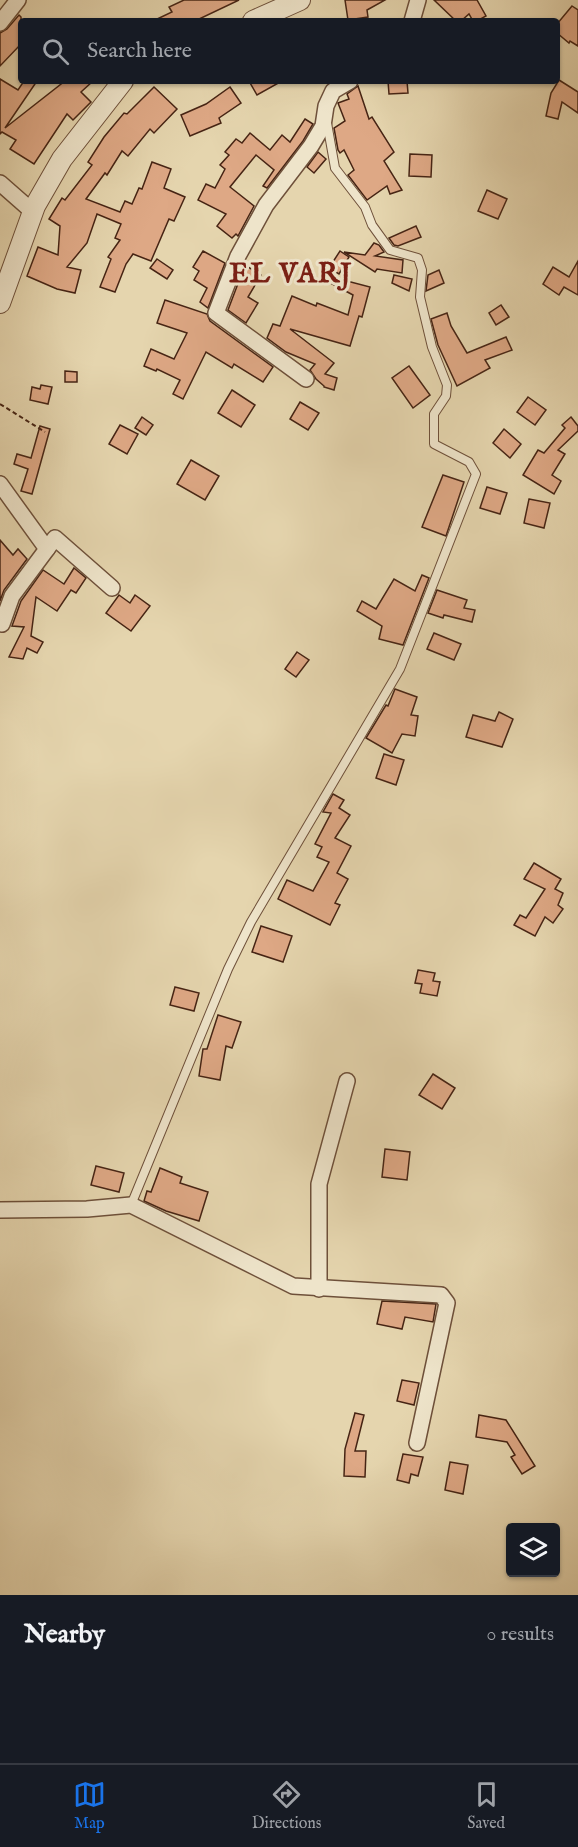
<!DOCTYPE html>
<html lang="en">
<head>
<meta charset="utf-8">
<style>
  :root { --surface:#171b24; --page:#242831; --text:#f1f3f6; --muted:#9ea1a6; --line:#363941; --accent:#1a73e8 }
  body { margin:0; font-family:"IM FELL English",serif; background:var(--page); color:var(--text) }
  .controls { position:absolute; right:18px; bottom:18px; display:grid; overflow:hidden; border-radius:6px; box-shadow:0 2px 4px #0004 }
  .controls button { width:54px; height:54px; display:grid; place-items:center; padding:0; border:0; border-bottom:2px solid var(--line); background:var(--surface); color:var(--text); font:30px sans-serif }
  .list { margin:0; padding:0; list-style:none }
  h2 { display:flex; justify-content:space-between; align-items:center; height:78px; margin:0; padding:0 24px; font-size:26px }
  h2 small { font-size:20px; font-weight:400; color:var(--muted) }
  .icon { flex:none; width:33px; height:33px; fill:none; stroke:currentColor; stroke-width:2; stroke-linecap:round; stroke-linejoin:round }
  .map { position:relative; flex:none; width:578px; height:1595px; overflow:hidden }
  .search { position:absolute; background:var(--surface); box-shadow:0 2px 4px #0004; left:18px; right:18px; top:18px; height:66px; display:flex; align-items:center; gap:15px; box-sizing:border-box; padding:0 21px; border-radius:6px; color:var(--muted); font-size:22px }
  .sheet { height:168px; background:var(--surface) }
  nav { display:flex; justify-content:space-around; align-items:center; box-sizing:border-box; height:84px; border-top:2px solid var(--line); background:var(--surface); font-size:16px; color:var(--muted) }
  nav a { display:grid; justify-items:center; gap:3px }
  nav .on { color:var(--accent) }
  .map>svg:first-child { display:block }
  .building { fill:#dea885; stroke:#462414; stroke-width:1.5 }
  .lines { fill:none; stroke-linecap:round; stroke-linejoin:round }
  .service-casing { stroke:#6e503a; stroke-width:10 }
  .minor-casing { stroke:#6e503a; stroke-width:18 }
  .tertiary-casing { stroke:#6e503a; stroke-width:22 }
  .path { stroke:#462414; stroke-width:2; stroke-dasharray:4.5 3; stroke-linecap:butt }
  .service { stroke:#eee4ca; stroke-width:8 }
  .minor { stroke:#eee4ca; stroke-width:15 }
  .tertiary { stroke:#eee4ca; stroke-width:20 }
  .labels { text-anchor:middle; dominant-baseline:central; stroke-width:6; stroke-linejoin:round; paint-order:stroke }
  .district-label { font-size:28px; font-weight:bold; letter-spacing:1.5px; fill:#7a1f14; stroke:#eee4ca }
</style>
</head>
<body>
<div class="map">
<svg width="578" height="1595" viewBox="0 0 578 1595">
  <rect width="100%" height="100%" fill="#e5d5ae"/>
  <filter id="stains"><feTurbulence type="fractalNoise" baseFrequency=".00333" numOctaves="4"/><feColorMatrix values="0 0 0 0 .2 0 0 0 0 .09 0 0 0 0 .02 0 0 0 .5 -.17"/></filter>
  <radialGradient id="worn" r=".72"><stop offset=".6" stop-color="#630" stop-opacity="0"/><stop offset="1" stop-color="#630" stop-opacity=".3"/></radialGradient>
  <g class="building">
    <polygon points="184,0 239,0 195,21 153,21 172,12 169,7"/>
    <polygon points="345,0 385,0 367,10 368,17 348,20"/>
    <polygon points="434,0 477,0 486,16 477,21 473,21 469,14 461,21 456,21"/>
    <polygon points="572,6 578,10 578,46 570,41 569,43 557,33 557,24"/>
    <polygon points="19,15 21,17 21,44 0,66 0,33 7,29"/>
    <polygon points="0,79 18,90 24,81 37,81 5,128 65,81 93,81 81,92 91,102 73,120 67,114 34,164 10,149 16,140 2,132 0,134"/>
    <polygon points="559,80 578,92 578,113 562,102 558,119 546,116 551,93"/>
    <polygon points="249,81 282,81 257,95"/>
    <polygon points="388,81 407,81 408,93 389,94"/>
    <polygon points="358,86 369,119 372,117 394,152 384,161 402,190 390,194 387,186 367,200 348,175 354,170 344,150 340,153 338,150 334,128 345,121 338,103 349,99 347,94"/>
    <polygon points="154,87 177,109 154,133 150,129 128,156 122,151 107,175 105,173 86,199 120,212 125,201 132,204 139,188 142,189 152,162 171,169 164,188 185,197 174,221 169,219 151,261 133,254 126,264 115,292 100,287 111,259 108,257 120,240 115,238 121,224 97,214 87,243 67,267 81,270 75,293 57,289 27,276 38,247 58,255 60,226 49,219 62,198 65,200 92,165 88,162 104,137 124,113 127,114"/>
    <polygon points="230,87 241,103 219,118 221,123 190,136 181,115 206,104"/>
    <polygon points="305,119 313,124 303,141 267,188 263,186 274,170 256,155 230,187 254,206 238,236 236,234 232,238 217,226 226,214 198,200 206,184 215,188 225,169 220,165 229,155 225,152 236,139 242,143 250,133 270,150 282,135 290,142"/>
    <polygon points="318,152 326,159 314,173 307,167"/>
    <polygon points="410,154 432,155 431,177 409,176"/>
    <polygon points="487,190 507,199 498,219 478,211"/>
    <polygon points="416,226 421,237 398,246 394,245 389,238"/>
    <polygon points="374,243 379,245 384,252 375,256 403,260 402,273 377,269 375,272 344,252 365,255"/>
    <polygon points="203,251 225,263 208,308 200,302 207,288 194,280 199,271 193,267"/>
    <polygon points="340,251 349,257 339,274 329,268"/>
    <polygon points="157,259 173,270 167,279 150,268"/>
    <polygon points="578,261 578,295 564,287 559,295 543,284 553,267 569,277"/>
    <polygon points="245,265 261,275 248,297 258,303 246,323 228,310"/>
    <polygon points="439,270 444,283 426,291 428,275"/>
    <polygon points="324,275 370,287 362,317 359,316 350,346 290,329 334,363 325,374 337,378 334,390 324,387 324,386 316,379 310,370 315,364 286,352 267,338 273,324 280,326 292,296 316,306 317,303 348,315 353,295 323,279"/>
    <polygon points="394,275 412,279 409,291 392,283"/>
    <polygon points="165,300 207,314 210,321 273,367 263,382 234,364 232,368 206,352 183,399 173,394 180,380 157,369 156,371 144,366 151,349 174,359 187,333 157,323"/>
    <polygon points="501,305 509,317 496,325 489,313"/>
    <polygon points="447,313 451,326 467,353 506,337 512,350 485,360 490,368 457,386 438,345 431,319"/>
    <polygon points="409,366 430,395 413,408 392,378"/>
    <polygon points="65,371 77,372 77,382 65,382"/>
    <polygon points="41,385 52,387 48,404 30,400 32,387 40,389"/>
    <polygon points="232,390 255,405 241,427 218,413"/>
    <polygon points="528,397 546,410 535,425 517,412"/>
    <polygon points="300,402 319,413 308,430 290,419"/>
    <polygon points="142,417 153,425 146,435 135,428"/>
    <polygon points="571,417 578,426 578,431 558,450 565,454 552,475 561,481 554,494 523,475 538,450 544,453 565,428 562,425"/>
    <polygon points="120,425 138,434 127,454 109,444"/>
    <polygon points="40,426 50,429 32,494 21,491 28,469 14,464 17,454 31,458"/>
    <polygon points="504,429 521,444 510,458 493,443"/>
    <polygon points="191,460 219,476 205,500 177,484"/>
    <polygon points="443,475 464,482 446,536 422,527"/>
    <polygon points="487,487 507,493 500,514 480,508"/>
    <polygon points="529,499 550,503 544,528 524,523"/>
    <polygon points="0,540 13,555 18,549 27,559 4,590 0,601"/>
    <polygon points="74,568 86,578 76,593 71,590 57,611 36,597 31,636 43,642 37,653 27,648 23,659 9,657 24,627 12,626 21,601 43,570 64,584"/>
    <polygon points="422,575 429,578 403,645 379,639 382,626 357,611 362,601 376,609 394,579 415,591"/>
    <polygon points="437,590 467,600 464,608 475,610 472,622 444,615 443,618 428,613"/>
    <polygon points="119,595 130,603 135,595 150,606 131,631 106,613"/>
    <polygon points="434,633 461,644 454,660 427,649"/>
    <polygon points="297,652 309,660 296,677 285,669"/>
    <polygon points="395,689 417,697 411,715 418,716 415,736 402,734 392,753 366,738 386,705 388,706"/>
    <polygon points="499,712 513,719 502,747 466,737 473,715 495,721"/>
    <polygon points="384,754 404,760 396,785 376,778"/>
    <polygon points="333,794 344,800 339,808 350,815 335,838 351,846 337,873 348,879 335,903 340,905 330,925 278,899 287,880 313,891 329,862 317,857 322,847 315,844 331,813 323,812"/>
    <polygon points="534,863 561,879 555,889 563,893 558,905 563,909 553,923 545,917 535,936 514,925 520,915 526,918 545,889 524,879"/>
    <polygon points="261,926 292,936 283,962 252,952"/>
    <polygon points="418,970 435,973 433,981 440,982 437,996 420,993 422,984 415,983"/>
    <polygon points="175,987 199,993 194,1011 170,1005"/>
    <polygon points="218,1015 241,1022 232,1048 226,1046 220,1080 199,1076 203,1049 207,1049"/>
    <polygon points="433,1074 455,1088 442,1109 419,1095"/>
    <polygon points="385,1149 410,1152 407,1180 382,1177"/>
    <polygon points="96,1166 124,1173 119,1192 91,1185"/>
    <polygon points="160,1168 182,1177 180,1183 208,1192 199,1221 166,1211 144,1201 147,1191 151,1192"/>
    <polygon points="382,1301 436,1304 433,1322 405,1317 402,1329 377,1324"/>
    <polygon points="402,1380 419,1383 414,1405 397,1401"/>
    <polygon points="355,1413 364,1415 355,1451 366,1451 365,1477 344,1476 345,1449"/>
    <polygon points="479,1415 506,1420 535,1466 522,1474 511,1457 515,1455 507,1442 476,1437"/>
    <polygon points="403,1454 423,1457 418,1476 411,1474 409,1483 397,1480"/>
    <polygon points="450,1462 468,1465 463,1494 445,1490"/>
  </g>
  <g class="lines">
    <g class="service-casing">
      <polyline id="service" points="131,1205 228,969 251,922 400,669 476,474 469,462 434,444 434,414 446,396 447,385 432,347 420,297 422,270 418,258 390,250 372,225 365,207 335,168 327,123"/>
    </g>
    <g class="minor-casing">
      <g id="minor">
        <polyline points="412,21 418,0"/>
        <polyline points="0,23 18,0"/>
        <polyline points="0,183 33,212"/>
        <polyline points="306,379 216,313 238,256 266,205 311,146 323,126 326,106 333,91 350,81"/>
        <polyline points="0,484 47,549 12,596 2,624"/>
        <polyline points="47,549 55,538 112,588"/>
        <polyline points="0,1210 87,1209 131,1205 293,1286 441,1295 447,1303 417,1443"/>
        <polyline points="319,1289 319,1184 347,1081"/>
      </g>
    </g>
    <g class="tertiary-casing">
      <g id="tertiary">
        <polyline points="253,21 300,0"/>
        <polyline points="0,303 35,206 62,159 123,81"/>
      </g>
    </g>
    <polyline class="path" points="0,404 45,432"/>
    <use href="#service" class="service"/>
    <use href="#minor" class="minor"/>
    <use href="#tertiary" class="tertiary"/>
  </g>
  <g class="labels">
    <g class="district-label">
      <text x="291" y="274">EL VARJ</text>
    </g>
  </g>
  <rect width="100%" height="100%" filter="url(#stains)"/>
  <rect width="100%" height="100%" fill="url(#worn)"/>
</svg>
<div class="controls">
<button><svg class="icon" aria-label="layers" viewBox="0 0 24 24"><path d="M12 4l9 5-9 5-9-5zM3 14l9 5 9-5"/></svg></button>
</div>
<div class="search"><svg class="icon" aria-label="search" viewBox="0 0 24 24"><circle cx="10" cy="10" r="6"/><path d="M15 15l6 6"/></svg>Search here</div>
</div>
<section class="sheet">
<h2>Nearby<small>0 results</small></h2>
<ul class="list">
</ul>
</section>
<nav>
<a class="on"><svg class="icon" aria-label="map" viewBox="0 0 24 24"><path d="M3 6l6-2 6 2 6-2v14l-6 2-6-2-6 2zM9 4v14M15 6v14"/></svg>Map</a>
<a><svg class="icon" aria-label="directions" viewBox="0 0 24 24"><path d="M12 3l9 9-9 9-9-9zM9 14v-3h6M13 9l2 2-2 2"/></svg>Directions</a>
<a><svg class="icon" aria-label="saved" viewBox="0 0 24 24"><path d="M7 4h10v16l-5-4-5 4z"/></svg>Saved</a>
</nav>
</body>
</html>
